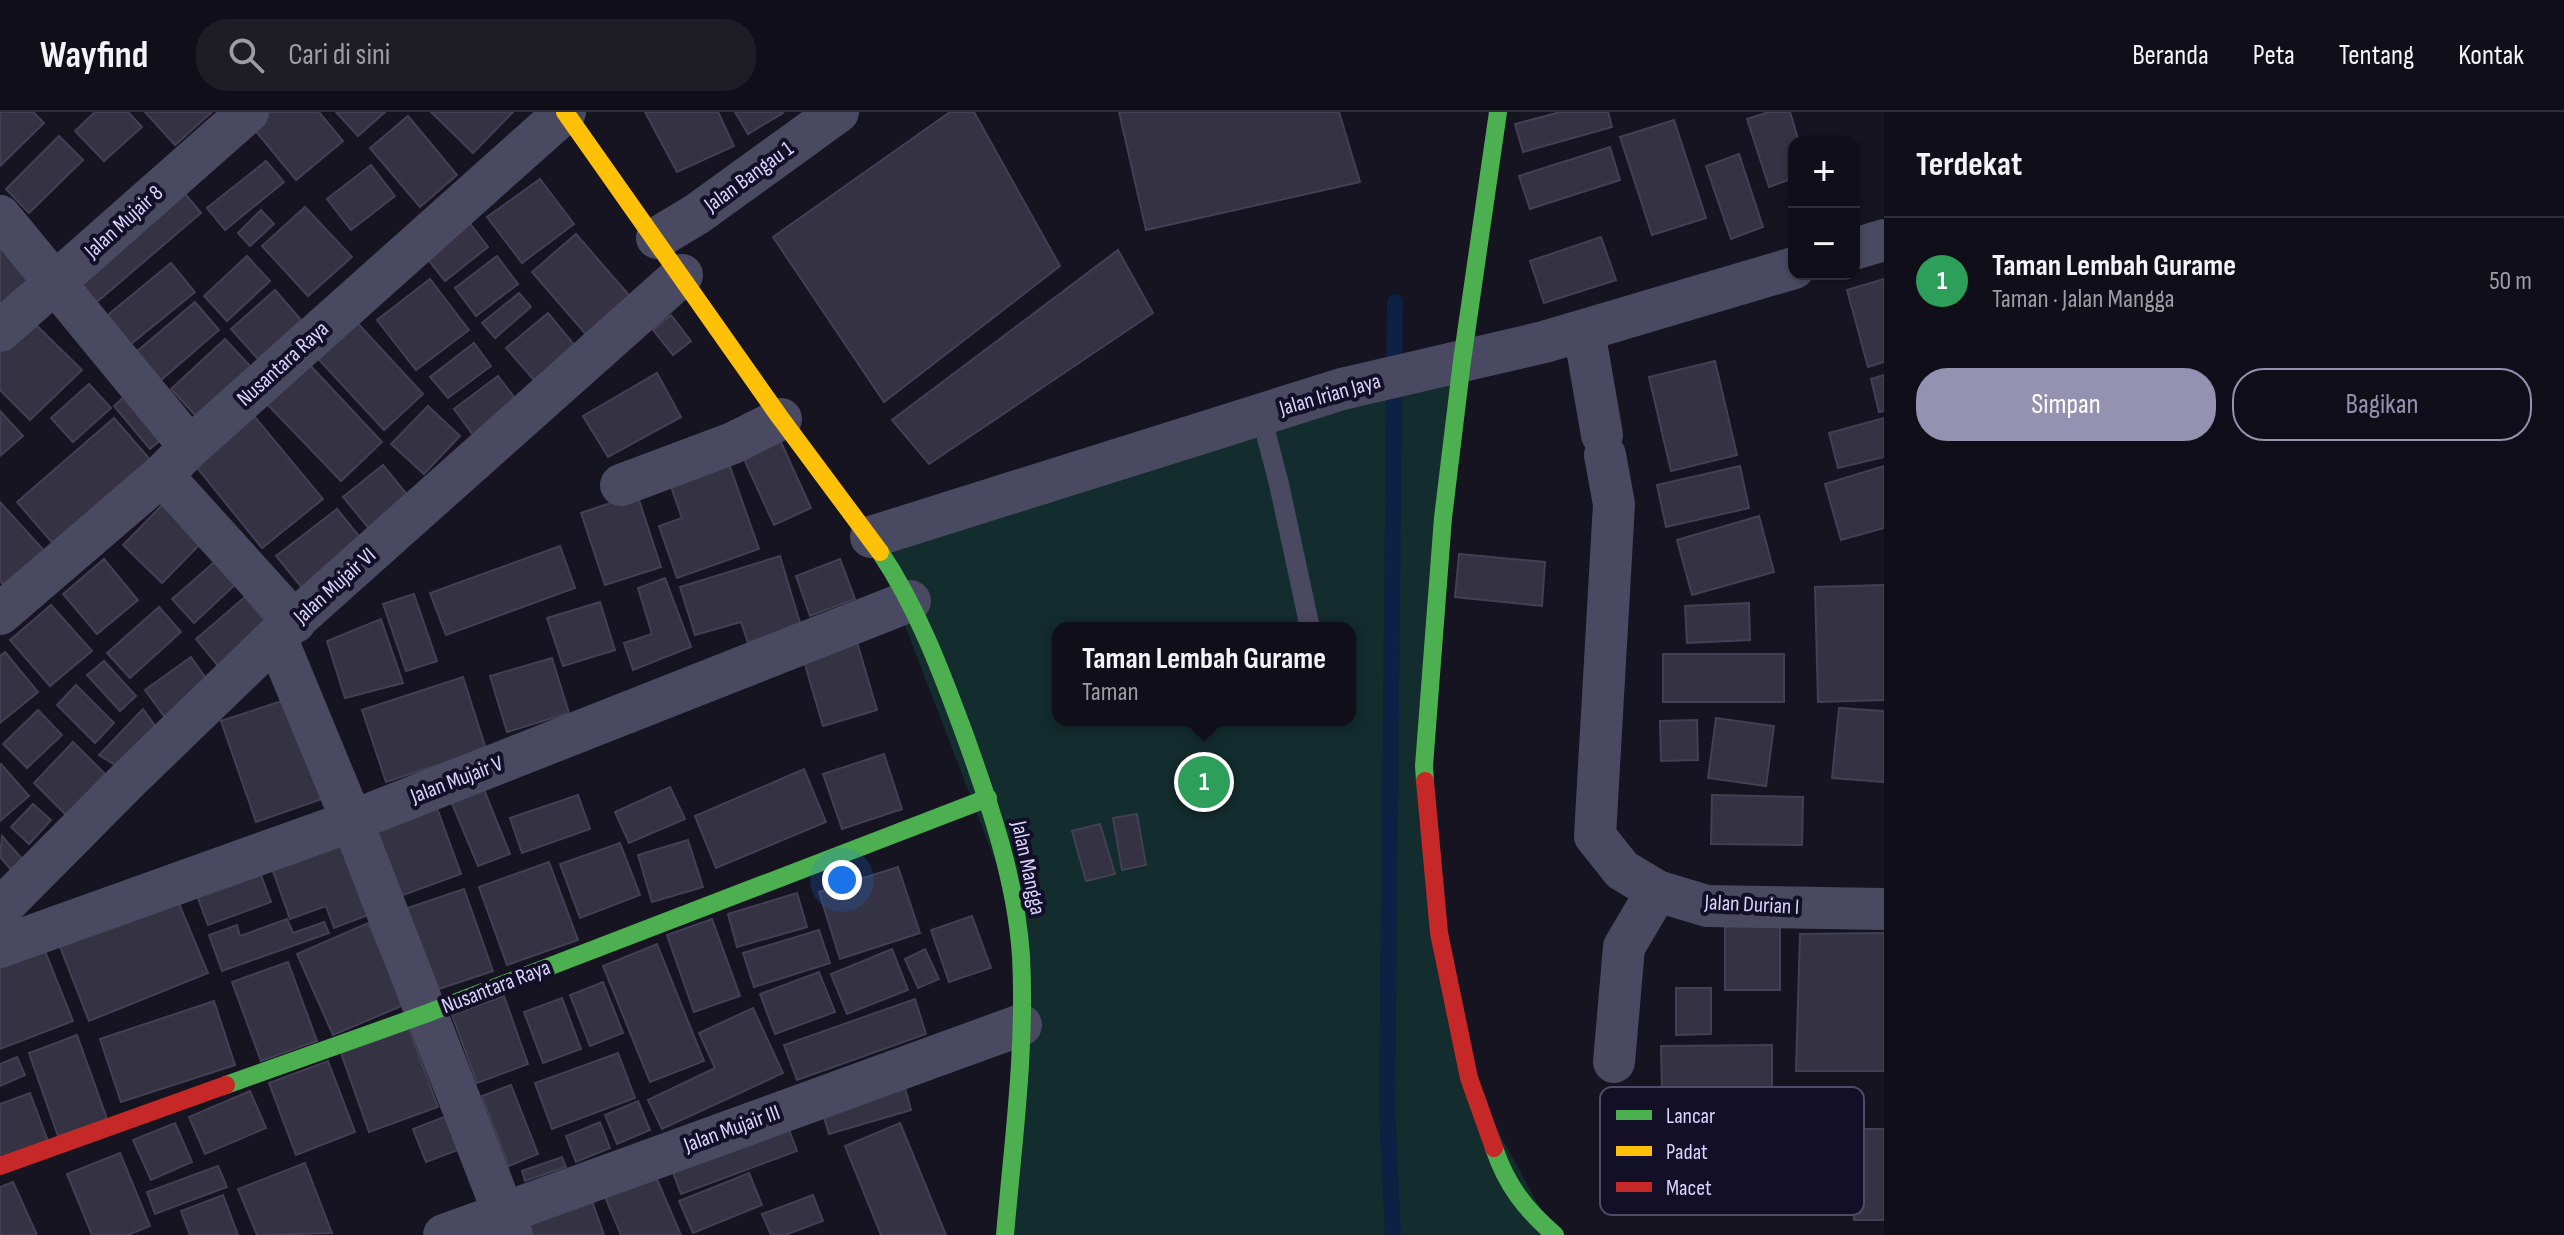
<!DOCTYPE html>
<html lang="id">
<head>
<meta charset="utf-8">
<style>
  :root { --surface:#100f19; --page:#1e1d26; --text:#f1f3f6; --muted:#9c9ca2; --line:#302f38; --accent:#9591b1 }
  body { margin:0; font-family:"Sofia Sans Condensed",sans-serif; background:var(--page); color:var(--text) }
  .controls { position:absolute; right:24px; top:24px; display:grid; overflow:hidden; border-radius:16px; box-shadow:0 2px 6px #0004 }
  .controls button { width:72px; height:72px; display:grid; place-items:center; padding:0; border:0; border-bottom:2px solid var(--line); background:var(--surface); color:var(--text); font:40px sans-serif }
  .you { position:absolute; left:842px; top:768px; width:28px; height:28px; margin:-20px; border:6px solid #fff; border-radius:50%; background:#1a73e8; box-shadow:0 0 0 12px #1a73e833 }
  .badge { display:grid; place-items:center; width:52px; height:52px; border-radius:50%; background:var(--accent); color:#fff; font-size:26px; font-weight:700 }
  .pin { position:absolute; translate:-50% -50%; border:4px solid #fff; box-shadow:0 2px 8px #0006 }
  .popup { position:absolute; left:1052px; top:510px; width:304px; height:104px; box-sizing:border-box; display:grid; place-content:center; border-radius:16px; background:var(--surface); filter:drop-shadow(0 2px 6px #0005); font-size:26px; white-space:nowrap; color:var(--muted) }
  .popup b { font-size:30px; color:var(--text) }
  .popup::after { content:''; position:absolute; left:50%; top:100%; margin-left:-16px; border:16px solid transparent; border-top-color:var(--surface) }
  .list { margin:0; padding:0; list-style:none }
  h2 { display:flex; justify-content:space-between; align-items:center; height:104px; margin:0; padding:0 32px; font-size:34px }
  h2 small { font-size:26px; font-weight:400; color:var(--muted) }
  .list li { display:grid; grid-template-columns:52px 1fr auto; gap:24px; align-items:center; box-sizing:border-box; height:128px; padding:0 32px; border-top:2px solid var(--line) }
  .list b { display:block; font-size:30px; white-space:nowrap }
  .list p { margin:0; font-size:26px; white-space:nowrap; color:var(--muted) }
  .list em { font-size:26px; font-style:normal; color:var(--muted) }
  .actions { display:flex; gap:16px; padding:24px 32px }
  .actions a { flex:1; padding:18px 0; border:2px solid var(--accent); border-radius:32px; text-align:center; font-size:28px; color:var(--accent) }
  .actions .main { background:var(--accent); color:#fff }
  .icon { flex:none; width:44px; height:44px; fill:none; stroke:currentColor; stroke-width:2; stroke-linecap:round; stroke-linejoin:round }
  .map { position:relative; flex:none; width:1884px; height:1123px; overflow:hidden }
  header { display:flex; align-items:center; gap:48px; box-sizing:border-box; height:112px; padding:0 40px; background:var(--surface); border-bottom:2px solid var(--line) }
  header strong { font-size:38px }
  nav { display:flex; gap:44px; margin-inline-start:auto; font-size:28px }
  .search { width:560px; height:72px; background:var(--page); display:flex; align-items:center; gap:20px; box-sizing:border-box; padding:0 28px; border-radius:32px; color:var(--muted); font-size:30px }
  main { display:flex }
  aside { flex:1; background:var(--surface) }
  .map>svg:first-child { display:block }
  .green { fill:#132c2d; fill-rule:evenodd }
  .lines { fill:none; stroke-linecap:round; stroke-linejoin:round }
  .stream { stroke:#0d2144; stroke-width:16 }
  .building { fill:#343243; stroke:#433f54; stroke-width:2 }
  .lane { stroke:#4a4962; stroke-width:20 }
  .street { stroke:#4a4962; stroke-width:42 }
  .fast { stroke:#4caf50; stroke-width:18 }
  .slow { stroke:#ffc107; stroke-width:18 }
  .jam { stroke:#c62828; stroke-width:18 }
  .labels { text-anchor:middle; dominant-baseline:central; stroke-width:8; stroke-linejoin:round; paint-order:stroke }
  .street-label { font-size:22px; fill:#d9d4ff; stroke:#130f26 }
  .key { fill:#130f26; stroke:#4e4a67; stroke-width:2 }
  .key-label { font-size:22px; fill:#d9d4ff }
</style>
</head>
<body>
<header>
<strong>Wayfind</strong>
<div class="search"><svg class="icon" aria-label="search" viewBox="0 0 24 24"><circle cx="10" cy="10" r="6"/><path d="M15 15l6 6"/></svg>Cari di sini</div>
<nav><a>Beranda</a><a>Peta</a><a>Tentang</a><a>Kontak</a></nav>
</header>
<main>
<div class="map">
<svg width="1884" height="1123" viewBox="0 0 1884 1123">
  <rect width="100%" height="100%" fill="#161421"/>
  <path class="green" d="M1462 249 1424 654 1469 966 1555 1123H1005L1016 803 871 425ZM1058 516H1350V608H1058Z"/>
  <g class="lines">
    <polyline class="stream" points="1393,1123 1387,998 1395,190"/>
  </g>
  <g class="building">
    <polygon points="0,0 33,0 44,11 0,54"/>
    <polygon points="95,0 128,0 142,15 104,49 75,19"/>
    <polygon points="145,0 212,0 175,33"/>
    <polygon points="265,0 319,0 343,29 296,68 250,12"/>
    <polygon points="336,0 385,0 358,24"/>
    <polygon points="431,0 513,0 473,41"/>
    <polygon points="645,0 718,0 734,34 677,60"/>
    <polygon points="735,0 782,0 783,1 748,22"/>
    <polygon points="950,0 974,0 1060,154 884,290 773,125"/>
    <polygon points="1119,0 1339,0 1360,70 1146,118"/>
    <polygon points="1560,0 1608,0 1612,15 1523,40 1515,12"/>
    <polygon points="1769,0 1790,0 1799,30 1794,30 1794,66 1769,75 1747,7"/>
    <polygon points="408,4 457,63 420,95 370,36"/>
    <polygon points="1674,8 1706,106 1652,123 1620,25"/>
    <polygon points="59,24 83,48 29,101 6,77"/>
    <polygon points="1610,35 1620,68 1530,97 1519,64"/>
    <polygon points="1739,42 1763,115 1731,127 1706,54"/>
    <polygon points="266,49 284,70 225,118 207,96"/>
    <polygon points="371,53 395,84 351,118 327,87"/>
    <polygon points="540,67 574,112 522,151 487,105"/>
    <polygon points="181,77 201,101 92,194 71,170"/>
    <polygon points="305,95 352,145 308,184 262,134"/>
    <polygon points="261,98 274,112 250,134 238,121"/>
    <polygon points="466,106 488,135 445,169 422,140"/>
    <polygon points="0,118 39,169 0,199"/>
    <polygon points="576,122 634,189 590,227 532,160"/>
    <polygon points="1601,125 1616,168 1544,191 1530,149"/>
    <polygon points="1118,138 1153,201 929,352 892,308"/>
    <polygon points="247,144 270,169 227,209 204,184"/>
    <polygon points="497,144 518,172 476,204 455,176"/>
    <polygon points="171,151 195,180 126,236 103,207"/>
    <polygon points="430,167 469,218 416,258 377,208"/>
    <polygon points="1884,167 1884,250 1868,255 1847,178"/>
    <polygon points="275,178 301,208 258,247 231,217"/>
    <polygon points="519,181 531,195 495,226 482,211"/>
    <polygon points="195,190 219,218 161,268 136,240"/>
    <polygon points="548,201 581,241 540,275 506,236"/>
    <polygon points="350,203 423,282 384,318 311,239"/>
    <polygon points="671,203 691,229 673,243 653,218"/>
    <polygon points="31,208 82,258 30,308 0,278 0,239"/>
    <polygon points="225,227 251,255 197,305 171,277"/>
    <polygon points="474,231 491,254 448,286 430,265"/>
    <polygon points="1715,249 1737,343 1671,359 1649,265"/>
    <polygon points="308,251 382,330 341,369 266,291"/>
    <polygon points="657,261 681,305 608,345 583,304"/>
    <polygon points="1884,263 1884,299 1879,300 1871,267"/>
    <polygon points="498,264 521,294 476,327 454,297"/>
    <polygon points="89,272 111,296 73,330 51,306"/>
    <polygon points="128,281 165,324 150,337 114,294"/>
    <polygon points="428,294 460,324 424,362 391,332"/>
    <polygon points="0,299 23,324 0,344"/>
    <polygon points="254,304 323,387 262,436 194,352"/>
    <polygon points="114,306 153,351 56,435 17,390"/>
    <polygon points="1884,306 1884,345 1838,356 1829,321"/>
    <polygon points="780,328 811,396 774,413 743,345"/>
    <polygon points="727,346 759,437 677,466 659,414 682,406 668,366"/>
    <polygon points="383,353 410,386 371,419 343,385"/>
    <polygon points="1740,354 1749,396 1666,415 1657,373"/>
    <polygon points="1884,354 1884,416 1841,428 1825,372"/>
    <polygon points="637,382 661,455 605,473 581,401"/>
    <polygon points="168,387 207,425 162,471 123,433"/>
    <polygon points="0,390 47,442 8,477 0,469"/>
    <polygon points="337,397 363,429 303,477 276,444"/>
    <polygon points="1759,404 1774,460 1692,483 1677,428"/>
    <polygon points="560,434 575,476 446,523 430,481"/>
    <polygon points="1459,442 1545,450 1542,494 1455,485"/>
    <polygon points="780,444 801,514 748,531 741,510 695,523 680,475"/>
    <polygon points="104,447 138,488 97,522 63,482"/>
    <polygon points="218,447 238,470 194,511 172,487"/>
    <polygon points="840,447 855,487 810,504 796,464"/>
    <polygon points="665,466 691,535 633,558 624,531 652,522 638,476"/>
    <polygon points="1884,473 1884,588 1818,590 1815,475"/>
    <polygon points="414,482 437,549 406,559 383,492"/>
    <polygon points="245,485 268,513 219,555 196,527"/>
    <polygon points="600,490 615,538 563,554 547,506"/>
    <polygon points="1749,491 1750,528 1687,531 1685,494"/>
    <polygon points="51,493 92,539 50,574 10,528"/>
    <polygon points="159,495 181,520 130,566 107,541"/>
    <polygon points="381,507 403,571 345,586 327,529"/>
    <polygon points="857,530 877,598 823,614 803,546"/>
    <polygon points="5,540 38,580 0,611 0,544"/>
    <rect x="1663" y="542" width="121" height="48"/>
    <polygon points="191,545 215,579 169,611 145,578"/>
    <polygon points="552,546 569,601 507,620 490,564"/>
    <polygon points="104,549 136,584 120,599 87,563"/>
    <polygon points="463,565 486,637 386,670 362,598"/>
    <polygon points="76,573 114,611 95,631 57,593"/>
    <polygon points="291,586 325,686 256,710 221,609"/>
    <polygon points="1839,596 1884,599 1884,670 1832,666"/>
    <polygon points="143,597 158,618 120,656 99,643"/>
    <polygon points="38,598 62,623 27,656 3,632"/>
    <polygon points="1716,606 1774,614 1766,674 1708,666"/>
    <polygon points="1697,608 1698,648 1661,649 1660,609"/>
    <polygon points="73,630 105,662 66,703 34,671"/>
    <polygon points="884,642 902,697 842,717 823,662"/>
    <polygon points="1,652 29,684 0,709 0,653"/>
    <polygon points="804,657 826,710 716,756 695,704"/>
    <polygon points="480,668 510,742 478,754 448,682"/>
    <polygon points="670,675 685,707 629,731 615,700"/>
    <polygon points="578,683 590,717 522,741 510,706"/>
    <polygon points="1712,683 1803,685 1802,733 1711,732"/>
    <polygon points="433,685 461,762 395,786 367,710"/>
    <polygon points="33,692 51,708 29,732 11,715"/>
    <polygon points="1137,702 1146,753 1122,758 1113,706"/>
    <polygon points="1100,712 1115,762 1086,769 1072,719"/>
    <polygon points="343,722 371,802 334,816 326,794 290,807 269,748"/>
    <polygon points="2,724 24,749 13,760 0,745"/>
    <polygon points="688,728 703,775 652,790 638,743"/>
    <polygon points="620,731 640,783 580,806 560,752"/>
    <polygon points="549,750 578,828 507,853 479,775"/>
    <polygon points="258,755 271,790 208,813 195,778"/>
    <polygon points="898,755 920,821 840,847 819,780"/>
    <polygon points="464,777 493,859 430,880 402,798"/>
    <polygon points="174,780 208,861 89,909 57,827"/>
    <polygon points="797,781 807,815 737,835 728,802"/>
    <polygon points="972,804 991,856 949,870 931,818"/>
    <polygon points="287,807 293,821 324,810 329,821 222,859 209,823 237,813 240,824"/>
    <polygon points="712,807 740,884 694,900 667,823"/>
    <rect x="1725" y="808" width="55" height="70"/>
    <polygon points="368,811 404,893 333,923 297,842"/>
    <polygon points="819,818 830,851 754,875 743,841"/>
    <polygon points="1884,821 1884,959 1796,959 1800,822"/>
    <polygon points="41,829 73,909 0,937 0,845"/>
    <polygon points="657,832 704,949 650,970 603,854"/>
    <polygon points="892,837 908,878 847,902 831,862"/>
    <polygon points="925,837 939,867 918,876 905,847"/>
    <polygon points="288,850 317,929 261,949 232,870"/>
    <polygon points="819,860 835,900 775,922 760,882"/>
    <polygon points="603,870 623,921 590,934 570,883"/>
    <polygon points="1676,876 1711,876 1711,922 1676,923"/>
    <polygon points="504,884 528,952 477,971 452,903"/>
    <polygon points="562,886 581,937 543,951 524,900"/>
    <polygon points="915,887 926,922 797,968 784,933"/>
    <polygon points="214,889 235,953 121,990 100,927"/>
    <polygon points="753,896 783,961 662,1017 648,988 715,956 699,921"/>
    <polygon points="409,917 438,995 369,1020 341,941"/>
    <polygon points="77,923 107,1007 58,1024 29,941"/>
    <polygon points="1772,933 1772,978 1662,979 1661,934"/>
    <polygon points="618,941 635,986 552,1017 535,971"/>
    <polygon points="17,945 25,963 0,974 0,952"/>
    <polygon points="328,949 355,1020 296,1043 269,971"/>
    <polygon points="511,973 538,1042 509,1054 482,984"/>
    <polygon points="905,976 911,998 829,1022 822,999"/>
    <polygon points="250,979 266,1016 205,1042 189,1005"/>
    <polygon points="30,981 49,1032 0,1050 0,992"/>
    <polygon points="1707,986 1787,987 1786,1028 1706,1027"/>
    <polygon points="638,989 650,1018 617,1032 605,1003"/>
    <polygon points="452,1002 466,1035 426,1050 413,1017"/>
    <polygon points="785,1007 797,1039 681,1082 669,1050"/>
    <polygon points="600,1010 610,1036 576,1050 566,1024"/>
    <polygon points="175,1011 192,1050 151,1068 133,1028"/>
    <polygon points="900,1011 946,1123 881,1123 845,1034"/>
    <polygon points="1811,1017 1884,1017 1884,1108 1854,1108 1854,1085 1810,1085"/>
    <polygon points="120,1041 150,1114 128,1123 92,1123 67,1062"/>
    <polygon points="562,1045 566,1055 525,1069 522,1059"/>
    <polygon points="305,1051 332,1121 257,1123 238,1077"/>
    <polygon points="650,1051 681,1123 621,1123 600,1073"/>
    <polygon points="218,1054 227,1075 155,1102 147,1080"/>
    <polygon points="749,1061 762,1093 693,1121 679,1089"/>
    <polygon points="13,1070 37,1123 0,1123 0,1075"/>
    <polygon points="586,1072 604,1123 525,1123 515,1096"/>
    <polygon points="223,1083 238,1123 190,1123 181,1099"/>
    <polygon points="813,1083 823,1109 785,1123 771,1123 762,1102"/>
  </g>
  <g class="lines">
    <polyline class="lane" points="1261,303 1279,372 1310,516"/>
    <g class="street">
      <polyline points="0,104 190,335"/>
      <polyline points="657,126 697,102 838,0"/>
      <polyline points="1854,137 1884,128"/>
      <polyline points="0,219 248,0"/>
      <polyline points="1584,219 1602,323"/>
      <polyline points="1605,343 1614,392 1595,724 1622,758 1657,779 1707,794 1884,797"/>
      <polyline points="162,363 295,510"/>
      <polyline points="621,373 733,331 781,307"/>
      <polyline points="871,425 1342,277 1544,230 1794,156"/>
      <polyline points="0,502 162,363 190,335 565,0"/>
      <polyline points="276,525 352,709 512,1123"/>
      <polyline points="0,797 129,667 276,525 682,163"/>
      <polyline points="0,835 352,709 910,489"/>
      <polyline points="1614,950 1624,835 1657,779"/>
      <polyline points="444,1123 1021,913"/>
    </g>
    <g class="fast">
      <path d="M880 440C917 495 941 559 964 621 990 693 1016 768 1021 844 1026 937 1013 1030 1005 1123"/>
      <polyline points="1425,669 1424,654 1443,406 1462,249 1498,0"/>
      <polyline points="226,973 428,901 988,686"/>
      <path d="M1494 1036C1507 1074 1525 1097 1555 1123"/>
    </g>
    <polyline class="slow" points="565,0 779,304 880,440"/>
    <g class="jam">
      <polyline points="1425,669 1439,821 1469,966 1494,1036"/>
      <polyline points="0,1054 226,973"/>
    </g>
  </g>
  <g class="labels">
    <g class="street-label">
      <text transform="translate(749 65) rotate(-36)">Jalan Bangau 1</text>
      <text transform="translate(124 110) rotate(-42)">Jalan Mujair 8</text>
      <text transform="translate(283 252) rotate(-42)">Nusantara Raya</text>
      <text transform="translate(1330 283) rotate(-16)">Jalan Irian Jaya</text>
      <text transform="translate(335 474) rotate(-42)">Jalan Mujair VI</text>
      <text transform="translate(457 668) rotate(-21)">Jalan Mujair V</text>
      <text transform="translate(1028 756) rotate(78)">Jalan Mangga</text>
      <text transform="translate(1752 793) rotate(3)">Jalan Durian I</text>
      <text transform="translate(496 875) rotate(-21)">Nusantara Raya</text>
      <text transform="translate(732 1017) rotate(-20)">Jalan Mujair III</text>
    </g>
  </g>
  <rect x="1600" y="975" width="264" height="128" rx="12" class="key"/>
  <rect x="1616" y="998" width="36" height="10" fill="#4caf50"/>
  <rect x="1616" y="1034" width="36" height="10" fill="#ffc107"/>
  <rect x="1616" y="1070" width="36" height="10" fill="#c62828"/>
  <g class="key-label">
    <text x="1666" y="1011">Lancar</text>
    <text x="1666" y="1047">Padat</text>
    <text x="1666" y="1083">Macet</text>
  </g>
</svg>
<div class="controls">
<button>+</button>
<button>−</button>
</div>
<div class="you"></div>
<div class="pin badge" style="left:1204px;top:670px;background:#2e9e5b">1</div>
<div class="popup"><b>Taman Lembah Gurame</b>Taman</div>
</div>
<aside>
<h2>Terdekat<small></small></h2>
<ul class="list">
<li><span class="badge" style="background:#2e9e5b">1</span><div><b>Taman Lembah Gurame</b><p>Taman · Jalan Mangga</p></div><em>50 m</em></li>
</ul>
<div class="actions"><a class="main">Simpan</a><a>Bagikan</a></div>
</aside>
</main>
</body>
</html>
